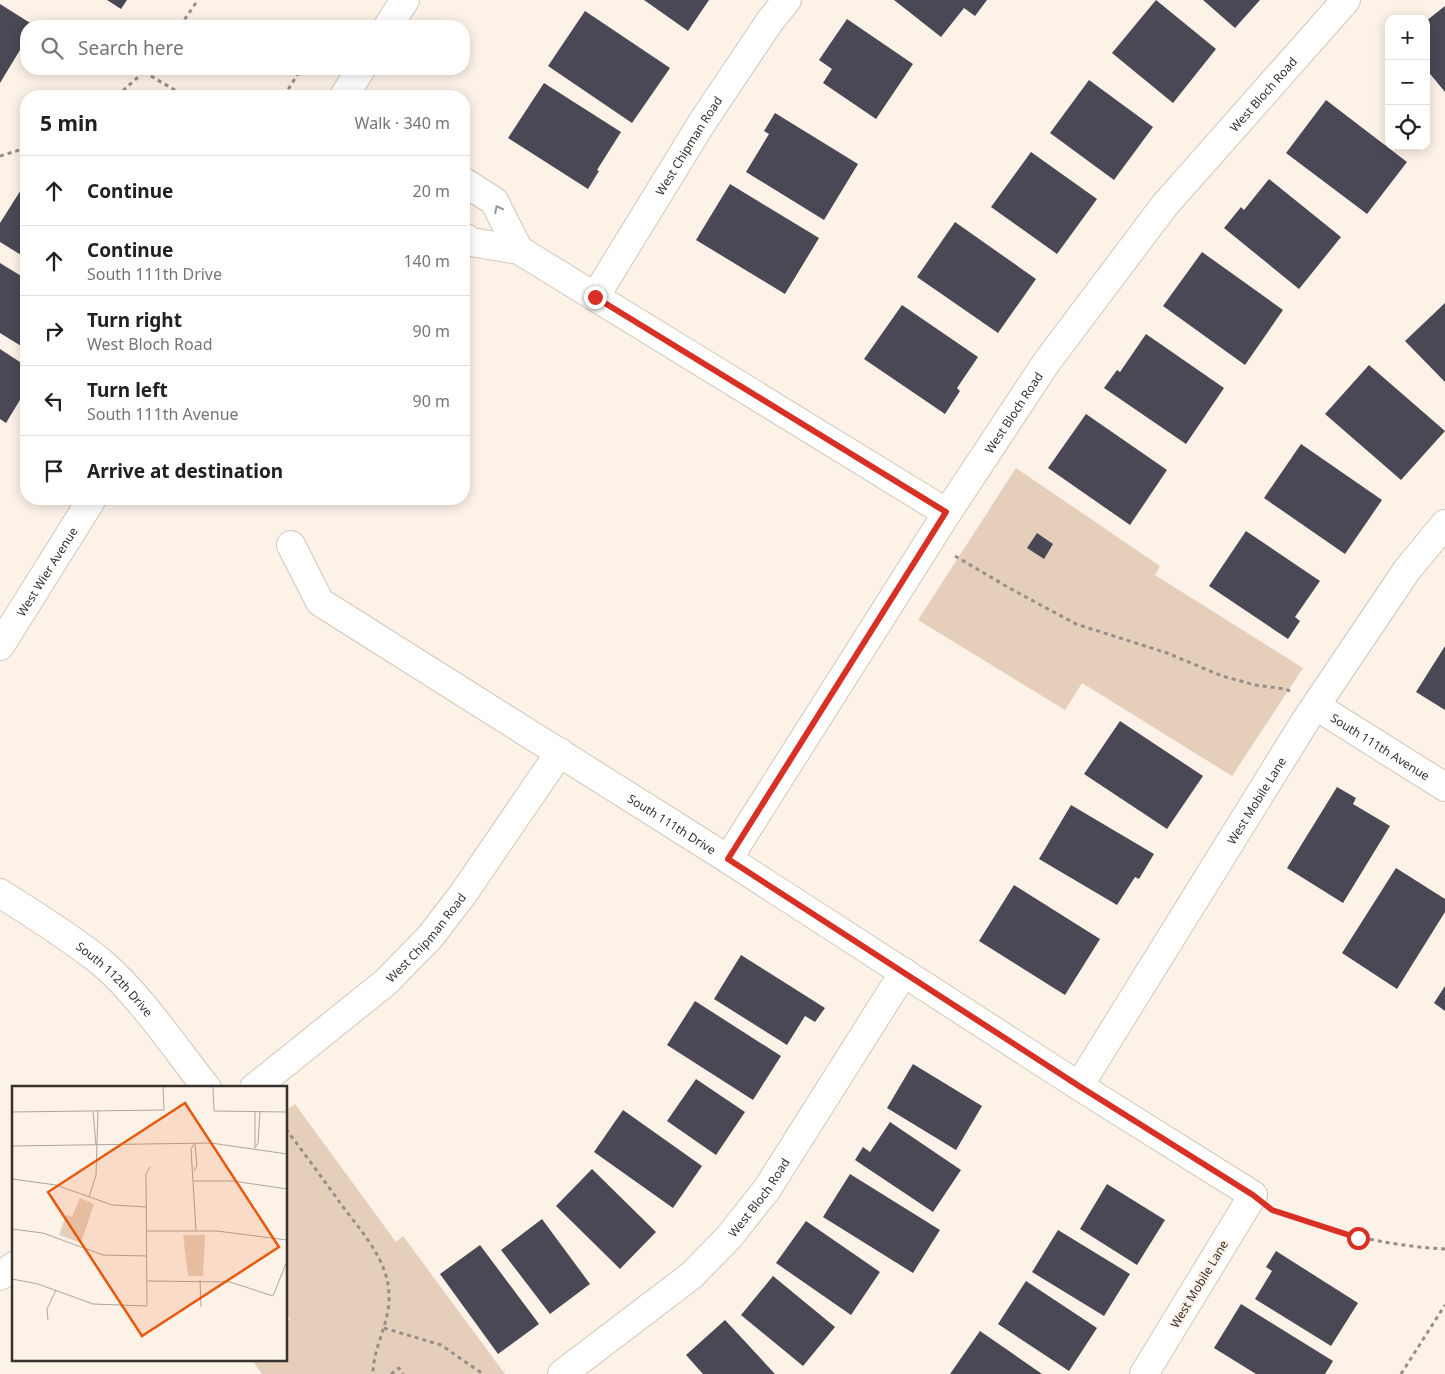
<!DOCTYPE html>
<html lang="en">
<head>
<meta charset="utf-8">
<style>
  :root { --surface:#fff; --page:#f2f2f2; --text:#202124; --muted:#757577; --line:#e0e0e0 }
  body { margin:0; font-family:"Noto Sans",sans-serif; background:var(--page); color:var(--text) }
  .controls { position:absolute; right:15px; top:15px; display:grid; overflow:hidden; border-radius:10px; box-shadow:0 2px 12px #0003 }
  .controls button { width:45px; height:45px; display:grid; place-items:center; padding:0; border:0; border-bottom:1px solid var(--line); background:var(--surface); color:var(--text); font:25px sans-serif }
  .stop { position:absolute; width:15px; height:15px; margin:-11px; border:4px solid #d93025; border-radius:50%; background:#fff }
  .stop.end { background:#d93025; border-color:#fff; box-shadow:0 1px 5px #0008 }
  .list { margin:0; padding:0; list-style:none }
  h2 { display:flex; justify-content:space-between; align-items:center; height:65px; margin:0; padding:0 20px; font-size:21px }
  h2 small { font-size:16px; font-weight:400; color:var(--muted) }
  .list li { display:grid; grid-template-columns:32px 1fr auto; gap:15px; align-items:center; box-sizing:border-box; height:70px; padding:0 20px; border-top:1px solid var(--line) }
  .list b { display:block; font-size:19px; white-space:nowrap }
  .list p { margin:0; font-size:16px; white-space:nowrap; color:var(--muted) }
  .list em { font-size:16px; font-style:normal; color:var(--muted) }
  .icon { flex:none; width:28px; height:28px; fill:none; stroke:currentColor; stroke-width:2; stroke-linecap:round; stroke-linejoin:round }
  .map { position:relative; flex:none; width:1445px; height:1374px; overflow:hidden }
  .search { position:absolute; background:var(--surface); box-shadow:0 2px 12px #0003; left:20px; top:20px; width:450px; height:55px; display:flex; align-items:center; gap:12px; box-sizing:border-box; padding:0 18px; border-radius:20px; color:var(--muted); font-size:19px }
  .panel { position:absolute; background:var(--surface); box-shadow:0 2px 12px #0003; left:20px; top:90px; width:450px; height:415px; border-radius:20px }
  .map>svg:first-child { display:block }
  .green { fill:#e5cfba }
  .building { fill:#4b4855 }
  .lines { fill:none; stroke-linecap:round; stroke-linejoin:round }
  .street-casing { stroke:#d4c6ba; stroke-width:30 }
  .path { stroke:#978f87; stroke-width:3; stroke-dasharray:4 4; stroke-linecap:butt }
  .street { stroke:#fff; stroke-width:28 }
  .oneway { stroke:#9a9896 }
  .route { stroke:#d93025; stroke-width:6 }
  .labels { text-anchor:middle; dominant-baseline:central; stroke-width:5; stroke-linejoin:round; paint-order:stroke }
  .street-label { font-size:12px; fill:#36312c; stroke:#fdf2e8 }
  .inset-road { fill:none; stroke:#ada59d; stroke-width:1 }
  .view { fill:#e8590c; fill-opacity:0.15; stroke:#e8590c; stroke-width:2.5 }
  .inset-edge { fill:none; stroke:#36312c; stroke-width:2.5 }
</style>
</head>
<body>
<div class="map">
<svg width="1445" height="1374" viewBox="0 0 1445 1374">
  <rect width="100%" height="100%" fill="#fdf2e8"/>
  <g class="green">
    <polygon points="1016,468 1160,566 1155,575 1303,668 1232,776 1082,683 1065,710 918,620"/>
    <polygon points="295,1104 396,1242 403,1236 505,1374 262,1374 252,1360 286,1360 286,1322 290,1319 286,1314 286,1110"/>
  </g>
  <g class="building">
    <polygon points="107,0 127,0 121,9"/>
    <polygon points="644,0 709,0 688,31"/>
    <polygon points="894,0 987,0 975,16 964,8 941,37"/>
    <polygon points="1156,0 1216,49 1173,103 1112,53"/>
    <polygon points="1203,0 1260,0 1235,28"/>
    <polygon points="0,4 35,26 26,26 26,40 0,83"/>
    <polygon points="1445,6 1445,92 1426,69 1426,21"/>
    <polygon points="585,11 670,68 632,123 548,66"/>
    <polygon points="847,19 913,64 876,119 823,83 832,69 819,60"/>
    <polygon points="1089,80 1153,127 1114,180 1050,133"/>
    <polygon points="544,83 621,132 597,170 599,171 588,189 508,138"/>
    <polygon points="1326,100 1407,162 1367,214 1286,153"/>
    <polygon points="775,113 858,164 824,220 746,172 769,134 764,131"/>
    <polygon points="1031,152 1097,199 1057,254 991,207"/>
    <polygon points="1269,179 1341,237 1299,289 1224,228 1241,207 1244,210"/>
    <polygon points="730,184 819,238 785,294 696,240"/>
    <polygon points="24,185 26,187 26,258 0,242 0,223"/>
    <polygon points="955,222 1036,279 998,333 917,277"/>
    <polygon points="1202,252 1283,310 1245,365 1163,306"/>
    <polygon points="0,263 26,279 26,349 0,333"/>
    <polygon points="1445,303 1445,382 1405,341"/>
    <polygon points="902,305 978,357 957,388 960,391 945,414 864,359"/>
    <polygon points="1146,334 1224,388 1186,444 1104,388 1117,370 1120,372"/>
    <polygon points="0,349 26,366 26,390 6,423 0,419"/>
    <polygon points="1369,365 1445,431 1401,480 1325,414"/>
    <polygon points="1086,414 1167,470 1130,525 1048,468"/>
    <polygon points="1301,444 1382,500 1345,554 1264,498"/>
    <polygon points="1246,531 1320,581 1295,617 1300,621 1288,639 1209,586"/>
    <polygon points="1037,533 1053,544 1044,559 1027,548"/>
    <polygon points="1445,646 1445,710 1416,692"/>
    <polygon points="1120,721 1203,776 1167,829 1084,774"/>
    <polygon points="1337,787 1356,798 1353,804 1390,826 1343,903 1287,868"/>
    <polygon points="1071,805 1154,854 1139,879 1135,877 1117,905 1039,859"/>
    <polygon points="1396,868 1445,899 1445,912 1397,989 1342,953"/>
    <polygon points="1014,885 1100,939 1065,995 979,941"/>
    <polygon points="741,955 825,1008 815,1022 805,1016 787,1045 714,999"/>
    <polygon points="1445,986 1445,1011 1434,1003"/>
    <polygon points="695,1001 781,1056 753,1100 667,1045"/>
    <polygon points="913,1064 982,1106 956,1150 887,1108"/>
    <polygon points="696,1079 745,1112 716,1155 667,1121"/>
    <polygon points="623,1110 702,1166 673,1208 594,1152"/>
    <polygon points="890,1122 961,1170 933,1212 855,1160 863,1147 870,1152"/>
    <polygon points="592,1169 656,1232 620,1269 556,1206"/>
    <polygon points="850,1174 940,1230 913,1273 823,1217"/>
    <polygon points="1107,1184 1165,1220 1137,1265 1080,1229"/>
    <polygon points="542,1219 590,1284 550,1314 501,1250"/>
    <polygon points="806,1221 880,1272 851,1315 776,1263"/>
    <polygon points="1058,1230 1130,1274 1104,1316 1032,1272"/>
    <polygon points="480,1245 539,1324 498,1354 440,1274"/>
    <polygon points="1276,1251 1358,1303 1331,1346 1255,1299 1272,1271 1266,1267"/>
    <polygon points="773,1276 835,1327 803,1366 741,1315"/>
    <polygon points="1026,1281 1097,1328 1069,1371 998,1324"/>
    <polygon points="1241,1304 1333,1361 1325,1374 1256,1374 1214,1348"/>
    <polygon points="725,1320 775,1374 703,1374 686,1355"/>
    <polygon points="980,1331 1042,1374 950,1374"/>
  </g>
  <g class="lines">
    <g class="street-casing">
      <g id="street">
        <polyline points="388,26 405,0"/>
        <polyline points="344,96 361,69"/>
        <polyline points="464,182 494,201 519,250"/>
        <polyline points="464,237 471,242 519,250 947,513"/>
        <path id="s1" d="M595 297 703 121 770 21 787 0"/>
        <path id="s2" d="M291 545 320 602 728 859 1079 1086 1253 1195 1144 1374"/>
        <path id="s3" d="M0 646 92 499"/>
        <path id="s4" d="M1316 706 1445 787"/>
        <path id="s5" d="M728 859 947 513 1046 363 1164 206 1346 0"/>
        <path id="s6" d="M0 893C34 915 69 936 101 962 140 995 175 1048 207 1088"/>
        <path id="s7" d="M1079 1086 1306 720 1407 570 1445 524"/>
        <path id="s8" d="M254 1088 386 982 430 937 463 894 560 752"/>
        <polyline points="0,1276 14,1266"/>
        <path id="s9" d="M562 1374 692 1275 729 1237 767 1189 904 972"/>
      </g>
    </g>
    <g class="path">
      <polyline points="180,26 198,0"/>
      <polyline points="144,72 185,96"/>
      <polyline points="117,96 147,69"/>
      <polyline points="284,96 301,69"/>
      <polyline points="0,156 26,148"/>
      <polyline points="955,556 1011,589 1076,624 1167,653 1222,676 1255,685 1285,689 1290,691"/>
      <path d="M286 1129C303 1152 321 1176 338 1200 358 1228 389 1259 389 1296 390 1323 373 1347 373 1374"/>
      <path d="M1278 1212C1296 1217 1312 1225 1330 1230 1368 1240 1406 1247 1445 1249"/>
      <polyline points="384,1328 441,1345 483,1374"/>
      <polyline points="391,1374 399,1368 403,1374"/>
      <polyline points="1401,1374 1445,1305"/>
    </g>
    <use href="#street" class="street"/>
  </g>
  <defs><path id="oneway-chevron" d="M-2-3.5L2.5 0L-2 3.5" fill="none" stroke-width="1.6" stroke-linecap="round" stroke-linejoin="round" transform="scale(1.25)"/></defs>
  <use class="oneway" href="#oneway-chevron" transform="translate(498 209) rotate(-117)"/>
  <g class="lines">
    <polyline class="route" points="595,297 946,512 728,859 1079,1086 1253,1195 1272,1210 1358,1238"/>
  </g>
  <g class="labels">
    <g class="street-label">
      <text stroke="none"><textPath href="#s5" startOffset="935">West Bloch Road</textPath></text>
      <text stroke="none"><textPath href="#s1" startOffset="178">West Chipman Road</textPath></text>
      <text stroke="none"><textPath href="#s5" startOffset="530">West Bloch Road</textPath></text>
      <text stroke="none"><textPath href="#s3" startOffset="88">West Wier Avenue</textPath></text>
      <text stroke="none"><textPath href="#s4" startOffset="76">South 111th Avenue</textPath></text>
      <text stroke="none"><textPath href="#s7" startOffset="336">West Mobile Lane</textPath></text>
      <text stroke="none"><textPath href="#s2" startOffset="480">South 111th Drive</textPath></text>
      <text stroke="none"><textPath href="#s8" startOffset="229">West Chipman Road</textPath></text>
      <text stroke="none"><textPath href="#s6" startOffset="144">South 112th Drive</textPath></text>
      <text stroke="none"><textPath href="#s9" startOffset="266">West Bloch Road</textPath></text>
      <text transform="translate(1199 1284) rotate(-59)">West Mobile Lane</text>
    </g>
  </g>
  <g transform="translate(12 1086)">
    <rect width="275" height="275" fill="#fdf2e8"/>
    <path d="M68 112 82 118 69 157 47 149 54 129 60 131ZM171 149H193L191 190H176Z" fill="#e5cfba"/>
    <path class="inset-road" d="M201 1 202 25 275 26M81 25 84 59M0 26 152 24 151 1M183 57 179 63 184 145M0 60 199 57 275 68M243 62 246 57 248 25M243 62V25M182 85 185 79 183 58M0 93 44 99 100 119 135 121M182 95H221L275 103M77 111 84 89 86 25M0 143 31 147 91 169 135 170M135 145H205L275 154M0 193 26 198 81 218 135 220 134 88 138 81M188 194 189 221M135 195 218 196 261 210 275 175M36 234 35 223 44 204"/>
    <path class="view" d="M173 17 267 161 130 250 36 106Z"/>
    <rect width="275" height="275" class="inset-edge"/>
  </g>
</svg>
<div class="controls">
<button>+</button>
<button>−</button>
<button><svg class="icon" aria-label="locate" viewBox="0 0 24 24"><circle cx="12" cy="12" r="6"/><path d="M12 2v4M12 18v4M2 12h4M18 12h4"/></svg></button>
</div>
<div class="stop" style="left:1358px;top:1238px"></div>
<div class="stop end" style="left:595px;top:297px"></div>
<div class="search"><svg class="icon" aria-label="search" viewBox="0 0 24 24"><circle cx="10" cy="10" r="6"/><path d="M15 15l6 6"/></svg>Search here</div>
<section class="panel">
<h2>5 min<small>Walk · 340 m</small></h2>
<ul class="list">
<li><svg class="icon" aria-label="ahead" viewBox="0 0 24 24"><path d="M12 20V5M6 11l6-6 6 6"/></svg><div><b>Continue</b></div><em>20 m</em></li>
<li><svg class="icon" aria-label="ahead" viewBox="0 0 24 24"><path d="M12 20V5M6 11l6-6 6 6"/></svg><div><b>Continue</b><p>South 111th Drive</p></div><em>140 m</em></li>
<li><svg class="icon" aria-label="right" viewBox="0 0 24 24"><path d="M7 20v-9h11M14 6l5 5-5 5"/></svg><div><b>Turn right</b><p>West Bloch Road</p></div><em>90 m</em></li>
<li><svg class="icon" aria-label="left" viewBox="0 0 24 24"><path d="M17 20v-9H6M10 6l-5 5 5 5"/></svg><div><b>Turn left</b><p>South 111th Avenue</p></div><em>90 m</em></li>
<li><svg class="icon" aria-label="arrive" viewBox="0 0 24 24"><path d="M6 21V4h12l-3 4 3 4H6"/></svg><div><b>Arrive at destination</b></div></li>
</ul>
</section>
</div>
</body>
</html>
